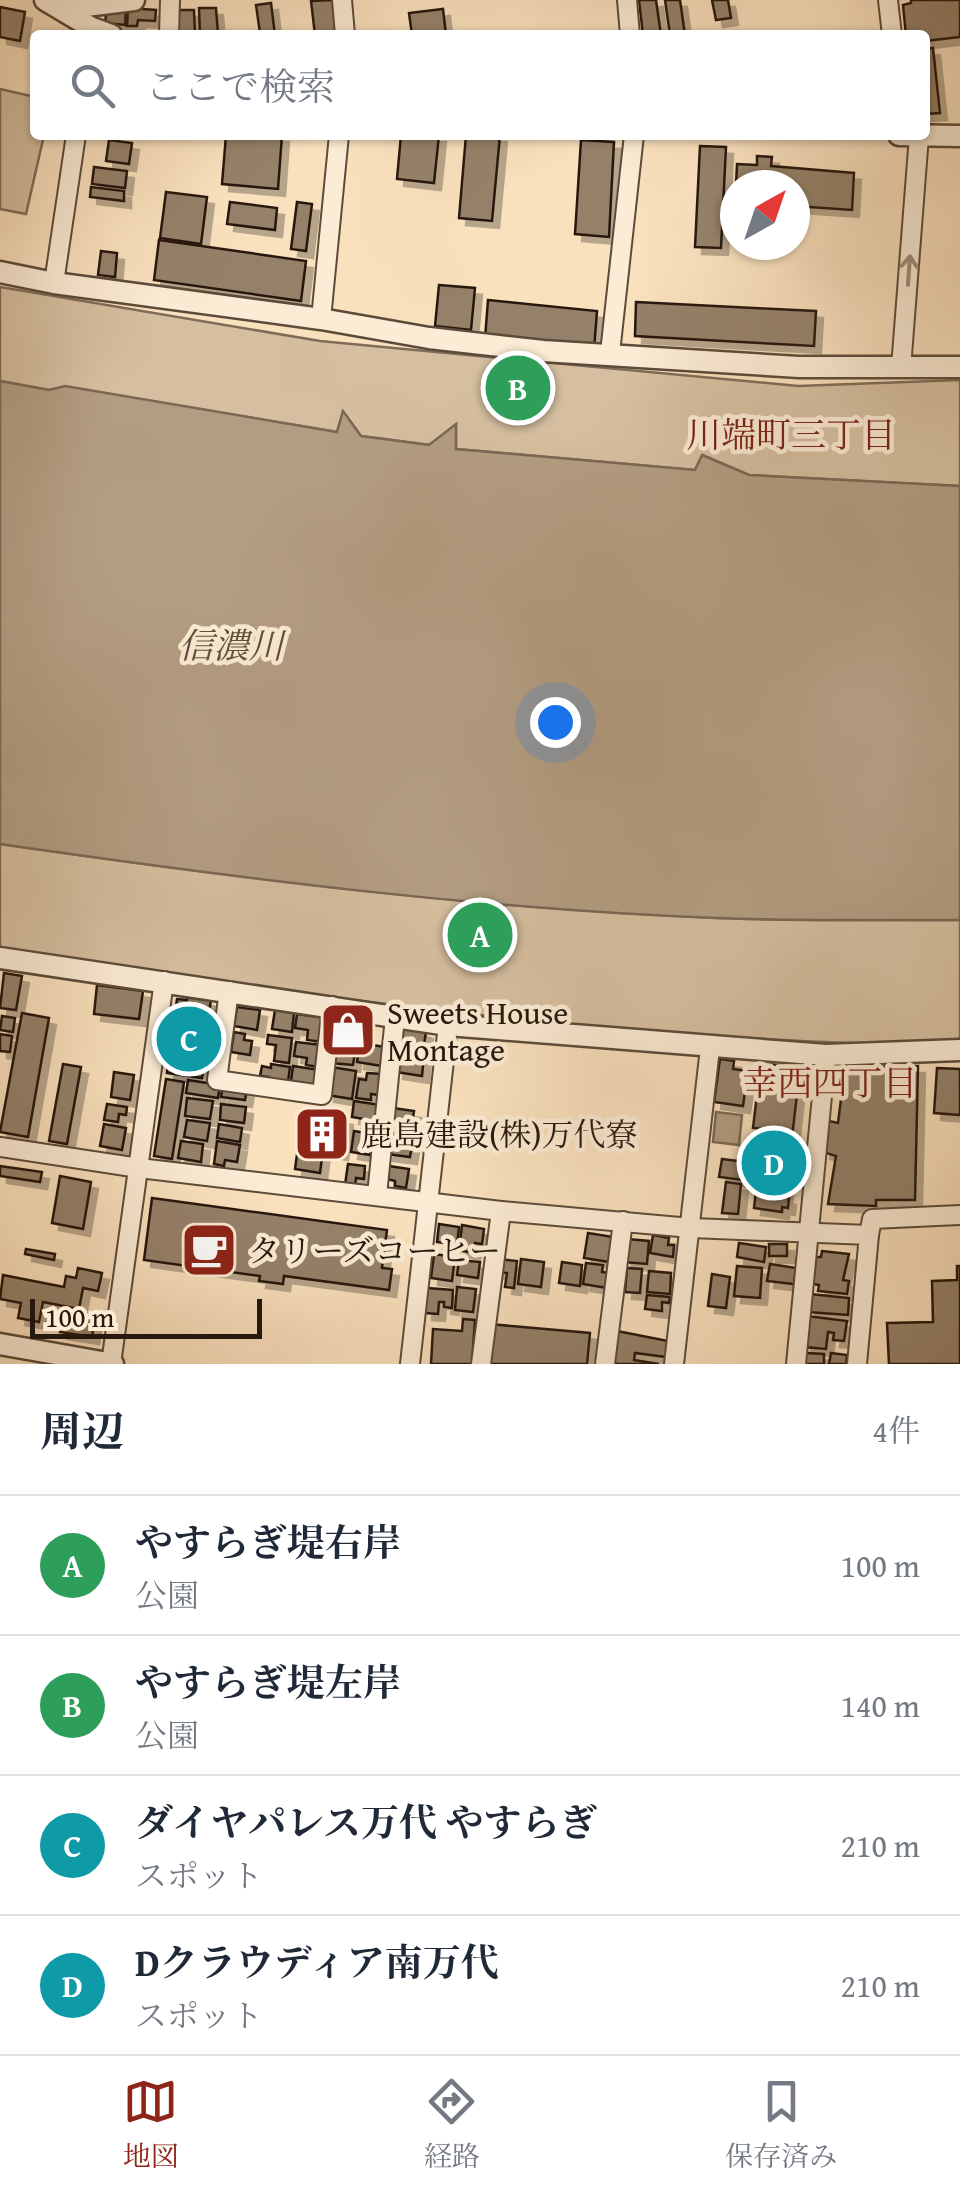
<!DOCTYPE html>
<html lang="ja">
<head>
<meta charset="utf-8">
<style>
  :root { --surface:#fff; --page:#f2f2f3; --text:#1f2937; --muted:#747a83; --line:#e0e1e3; --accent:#8f2418 }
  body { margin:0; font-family:"Gentium Book Plus","Noto Serif JP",serif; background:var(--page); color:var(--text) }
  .compass { position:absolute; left:720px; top:170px; width:90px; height:90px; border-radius:50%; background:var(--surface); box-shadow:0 2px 8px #0004; rotate:40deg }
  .scale { position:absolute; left:30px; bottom:25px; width:232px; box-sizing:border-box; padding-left:10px; border:5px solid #28190e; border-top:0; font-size:28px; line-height:35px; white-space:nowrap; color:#28190e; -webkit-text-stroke:8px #fcecd5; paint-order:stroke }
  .you { position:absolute; left:555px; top:722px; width:35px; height:35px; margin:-25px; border:8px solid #fff; border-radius:50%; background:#1a73e8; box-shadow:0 0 0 15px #1a73e833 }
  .badge { display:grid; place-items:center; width:65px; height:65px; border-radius:50%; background:var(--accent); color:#fff; font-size:32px; font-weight:700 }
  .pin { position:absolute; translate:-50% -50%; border:5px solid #fff; box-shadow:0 2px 10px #0006 }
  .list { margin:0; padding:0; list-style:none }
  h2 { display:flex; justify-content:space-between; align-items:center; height:130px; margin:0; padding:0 40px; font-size:42px }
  h2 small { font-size:32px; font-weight:400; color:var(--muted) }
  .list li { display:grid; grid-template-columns:65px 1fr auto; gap:30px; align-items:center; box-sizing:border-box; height:140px; padding:0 40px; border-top:2px solid var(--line) }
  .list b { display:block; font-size:38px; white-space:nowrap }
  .list p { margin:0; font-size:32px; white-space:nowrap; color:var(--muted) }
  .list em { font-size:32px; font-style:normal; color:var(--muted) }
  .icon { flex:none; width:55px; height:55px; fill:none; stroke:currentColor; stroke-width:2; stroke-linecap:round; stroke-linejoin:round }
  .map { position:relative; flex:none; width:960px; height:1364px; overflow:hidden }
  .search { position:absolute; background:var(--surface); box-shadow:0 2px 8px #0004; left:30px; right:30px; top:30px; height:110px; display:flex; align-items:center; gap:25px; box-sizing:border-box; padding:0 35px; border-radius:10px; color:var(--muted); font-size:38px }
  .sheet { height:690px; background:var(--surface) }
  nav { display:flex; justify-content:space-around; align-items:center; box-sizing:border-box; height:140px; border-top:2px solid var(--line); background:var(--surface); font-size:28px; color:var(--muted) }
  nav a { display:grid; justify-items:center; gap:5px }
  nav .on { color:var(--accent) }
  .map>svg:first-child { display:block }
  .green { fill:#d6bfa0; stroke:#7f6c57; stroke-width:2.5 }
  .water { fill:#b39d82; stroke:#7b6854; stroke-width:2.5 }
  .building { fill:#95816a; stroke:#28190e; stroke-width:2.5; filter:url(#shadow) }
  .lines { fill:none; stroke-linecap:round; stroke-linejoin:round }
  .minor-casing { stroke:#5c4b3a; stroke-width:22 }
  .tertiary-casing { stroke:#5c4b3a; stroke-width:25 }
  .minor { stroke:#fcecd5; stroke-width:18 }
  .tertiary { stroke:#fcecd5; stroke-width:20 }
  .oneway { stroke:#9d8d7b }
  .labels { text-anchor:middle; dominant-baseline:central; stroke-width:9; stroke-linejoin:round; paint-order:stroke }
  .poi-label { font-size:32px; fill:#28190e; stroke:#fcecd5; text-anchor:start }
  .neighbourhood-label { font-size:35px; fill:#7a1f14; stroke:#fcecd5 }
  .water-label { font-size:35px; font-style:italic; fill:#604e3c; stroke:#fcecd5 }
</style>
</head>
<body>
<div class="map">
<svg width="960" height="1364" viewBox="0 0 960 1364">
  <defs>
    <filter id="shadow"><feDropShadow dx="7" dy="7" stdDeviation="0" flood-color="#0004"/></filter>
  </defs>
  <rect width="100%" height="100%" fill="#fae1be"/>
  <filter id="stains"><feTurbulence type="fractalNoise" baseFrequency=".002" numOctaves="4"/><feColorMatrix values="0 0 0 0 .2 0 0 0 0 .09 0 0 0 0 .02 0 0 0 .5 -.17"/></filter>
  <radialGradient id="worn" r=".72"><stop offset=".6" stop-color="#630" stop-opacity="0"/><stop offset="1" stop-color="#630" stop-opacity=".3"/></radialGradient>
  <g class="green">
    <polygon points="0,89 35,97 35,135 44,135 26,214 0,209"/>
    <polygon points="0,287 320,341 798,386 960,380 960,486 749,475 703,455 695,470 456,449 456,425 430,445 361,436 343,412 337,432 65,387 49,390 0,381"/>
    <path d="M0 844C237 878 477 908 717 918 798 921 879 920 960 920V1043C856 1046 753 1039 649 1031 431 1014 216 982 0 950Z"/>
  </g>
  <g class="water">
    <path d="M0 381 49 390 65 386 337 432 343 411 361 436 429 445 456 424V449L695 470 702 455 749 475 960 486V920C879 920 798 921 717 918 477 909 237 878 0 844Z"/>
    <polygon points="716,1112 742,1115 739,1145 713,1142"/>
  </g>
  <g class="building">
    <polygon points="334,0 339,35 315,35 311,1"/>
    <polygon points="639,0 656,0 661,35 643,35"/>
    <polygon points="665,0 680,0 685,35 670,35"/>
    <polygon points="712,0 728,0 731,18 716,20"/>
    <polygon points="911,0 960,0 960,37 925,41 925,35 906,35 903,5 911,3"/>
    <polygon points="271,3 275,35 260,33 256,5"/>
    <polygon points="0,7 25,12 20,41 0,37"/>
    <polygon points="107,7 126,10 125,25 105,23"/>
    <polygon points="128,8 156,10 155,21 138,20 137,26 127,26"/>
    <polygon points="199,8 216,8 218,34 200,35"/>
    <polygon points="443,9 446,35 412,35 409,13"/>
    <polygon points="173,10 194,10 195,34 173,35"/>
    <polygon points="933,48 940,113 925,114 925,49"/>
    <polygon points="226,135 282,135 278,189 222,184"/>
    <polygon points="401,135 439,135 434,183 397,179"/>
    <polygon points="466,135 500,135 492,221 459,218"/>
    <polygon points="109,140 132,143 129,164 106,161"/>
    <polygon points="581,140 614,142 609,237 575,234"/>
    <polygon points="700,146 726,147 721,248 695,247"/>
    <polygon points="757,156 772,157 771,166 854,173 852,210 795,206 795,185 736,185 737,164 757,165"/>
    <polygon points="94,167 127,171 125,188 92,184"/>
    <polygon points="91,187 124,191 124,201 90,197"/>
    <polygon points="166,192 207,197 201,244 160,238"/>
    <polygon points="230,202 277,208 275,230 227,224"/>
    <polygon points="297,202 312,204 306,251 291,249"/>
    <polygon points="159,240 306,261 301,301 154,280"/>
    <polygon points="101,251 117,253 115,277 98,275"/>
    <polygon points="439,285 475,288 471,330 435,326"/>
    <polygon points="488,300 597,311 594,350 485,339"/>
    <polygon points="636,302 816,311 814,346 635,336"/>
    <polygon points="4,973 22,976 16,1010 0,1008"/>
    <polygon points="97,985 143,991 139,1019 94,1014"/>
    <polygon points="187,997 211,1000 208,1018 204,1018 203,1030 208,1030 206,1049 202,1048 200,1059 205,1060 202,1078 167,1073 177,999 187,1000"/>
    <polygon points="237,1007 260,1010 257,1030 234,1026"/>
    <polygon points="275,1010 294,1013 292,1032 272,1029"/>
    <polygon points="22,1013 49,1018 28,1137 0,1132"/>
    <polygon points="297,1014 326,1018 323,1042 307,1040 308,1030 295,1028"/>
    <polygon points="2,1016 15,1018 13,1032 0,1030"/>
    <polygon points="344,1021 360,1023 357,1041 342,1039"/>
    <polygon points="402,1025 426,1032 423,1051 411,1049 413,1039 408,1038 406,1048 399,1046"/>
    <polygon points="234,1032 245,1034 244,1040 252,1041 250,1055 231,1052"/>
    <polygon points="0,1034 12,1036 10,1052 0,1051"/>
    <polygon points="268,1035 292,1038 289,1063 274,1061 276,1045 267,1044"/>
    <polygon points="296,1042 322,1045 319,1067 306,1065 307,1058 294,1056"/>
    <polygon points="360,1043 385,1047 382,1066 357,1062"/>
    <polygon points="333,1049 355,1052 353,1065 331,1063"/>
    <polygon points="399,1052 424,1055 422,1076 396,1072"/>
    <polygon points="720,1059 734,1061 733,1069 748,1071 743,1106 714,1102"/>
    <polygon points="63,1064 81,1067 67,1144 49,1141"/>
    <polygon points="271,1064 290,1067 287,1089 267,1086 269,1077 260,1076 262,1066 271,1068"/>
    <polygon points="769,1064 808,1069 806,1087 798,1086 785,1197 789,1198 788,1208 782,1207 782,1212 754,1208 763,1129 753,1128 760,1070 768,1071"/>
    <polygon points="293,1066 320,1070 317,1093 290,1089"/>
    <polygon points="918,1066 915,1200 876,1200 876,1206 828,1204 836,1156 823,1152 829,1121 838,1123 845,1067"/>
    <polygon points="331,1067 356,1071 352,1099 327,1095"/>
    <polygon points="937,1068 960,1069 960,1115 934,1113"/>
    <polygon points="114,1072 134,1075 130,1100 111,1097"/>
    <polygon points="367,1073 382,1074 379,1095 371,1094 371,1100 356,1098 359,1079 366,1080"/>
    <polygon points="166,1079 184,1082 172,1159 154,1156"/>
    <polygon points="188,1080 220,1085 218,1098 186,1093"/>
    <polygon points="223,1085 247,1088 245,1100 221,1097"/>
    <polygon points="187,1098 213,1101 210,1119 185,1116"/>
    <polygon points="354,1101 380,1105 375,1131 362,1128 364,1119 352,1117"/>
    <polygon points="107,1104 127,1107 126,1115 119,1114 118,1122 104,1120"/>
    <polygon points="221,1104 246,1107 244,1123 220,1120"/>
    <polygon points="393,1108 414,1111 411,1130 391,1124"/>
    <polygon points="303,1111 346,1118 341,1153 323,1150 320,1173 295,1169"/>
    <polygon points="187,1120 210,1123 207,1141 184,1137"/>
    <polygon points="104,1124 126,1128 122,1150 100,1146"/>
    <polygon points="219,1124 242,1128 240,1142 217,1138"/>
    <polygon points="354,1131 373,1134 370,1155 351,1152"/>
    <polygon points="389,1136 413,1139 410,1157 386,1154"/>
    <polygon points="181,1141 203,1144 201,1162 178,1158"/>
    <polygon points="217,1141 240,1145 237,1162 225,1160 224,1166 214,1164"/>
    <polygon points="722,1159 746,1162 744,1180 719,1177"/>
    <polygon points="348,1164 365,1166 364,1179 356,1178 355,1186 345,1185"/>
    <polygon points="0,1166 42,1172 40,1182 0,1176"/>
    <polygon points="389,1166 409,1169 406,1188 395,1186 395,1181 387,1179"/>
    <polygon points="60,1176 91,1182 83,1229 52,1223"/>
    <polygon points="726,1182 741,1184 738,1214 722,1213"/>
    <polygon points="152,1198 387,1230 382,1268 392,1269 389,1290 284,1276 283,1284 259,1281 260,1276 144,1260"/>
    <polygon points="439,1224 459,1227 457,1245 437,1242"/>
    <polygon points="462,1225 484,1229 482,1244 475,1243 473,1253 459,1250"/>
    <polygon points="588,1233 613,1237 609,1262 584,1258"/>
    <polygon points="653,1235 669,1238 668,1245 674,1245 673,1257 650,1253"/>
    <polygon points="627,1239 649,1241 647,1264 624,1262"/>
    <polygon points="739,1243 766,1247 764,1262 737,1257"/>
    <rect x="769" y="1244" width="18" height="12"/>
    <polygon points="26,1249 55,1254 54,1260 25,1254"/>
    <polygon points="822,1251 849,1254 843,1280 849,1281 847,1294 818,1291 819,1285 813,1284 816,1257 821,1257"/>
    <polygon points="434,1254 455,1257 452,1281 431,1278"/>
    <polygon points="498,1259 517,1261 514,1288 505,1287 507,1273 497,1272"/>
    <polygon points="521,1259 544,1262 541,1287 518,1284"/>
    <polygon points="459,1260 480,1262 478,1278 457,1275"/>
    <polygon points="562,1262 582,1265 580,1286 559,1283"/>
    <polygon points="586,1263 603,1265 602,1272 608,1273 607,1288 583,1284"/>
    <polygon points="770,1264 796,1268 794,1284 767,1281"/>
    <polygon points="737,1266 762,1268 760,1298 734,1296"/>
    <polygon points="957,1266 960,1266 960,1364 889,1364 887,1323 933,1322 932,1281 957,1280"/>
    <polygon points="78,1268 102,1273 98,1291 83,1288 79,1309 43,1302 39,1322 18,1318 21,1303 0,1299 3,1275 64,1287 66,1276 76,1278"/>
    <polygon points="627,1268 642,1269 640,1293 625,1292"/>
    <polygon points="649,1271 671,1273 670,1294 647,1292"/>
    <polygon points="712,1274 730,1277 726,1308 708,1306"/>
    <polygon points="457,1287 476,1289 473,1312 455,1310"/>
    <polygon points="427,1288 453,1290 452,1308 444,1307 444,1302 439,1302 438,1314 425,1313"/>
    <polygon points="810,1294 849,1298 848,1315 808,1312"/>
    <polygon points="647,1295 670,1297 669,1303 662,1302 662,1311 645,1309"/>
    <polygon points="63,1310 91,1314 90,1318 95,1319 92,1337 60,1332"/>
    <polygon points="807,1316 847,1321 844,1341 833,1340 834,1333 828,1332 826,1349 804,1347"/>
    <polygon points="463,1319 475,1320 472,1364 431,1364 433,1329 462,1331"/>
    <polygon points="489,1324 590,1333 587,1364 486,1364"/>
    <polygon points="617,1331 668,1341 666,1357 635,1353 634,1360 659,1364 613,1364"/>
    <polygon points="807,1353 824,1354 824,1364 802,1364"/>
    <polygon points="831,1353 847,1355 846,1364 829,1364"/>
  </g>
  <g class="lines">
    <g class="minor-casing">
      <g id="minor">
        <polyline points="342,0 345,35"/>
        <polyline points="627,0 630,35"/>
        <polyline points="888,0 892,35"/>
        <polyline points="169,35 170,0"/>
        <polyline points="54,283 76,135"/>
        <polyline points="321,319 339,135"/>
        <polyline points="610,353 634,135"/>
        <polyline points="901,368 919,136"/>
        <polyline points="229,991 217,1080 322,1095 332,1006"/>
        <polyline points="0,1147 139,1168 501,1211 691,1228 869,1235 857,1364"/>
        <polyline points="377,1195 395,1017"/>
        <polyline points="869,1235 872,1219 960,1215"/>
        <polyline points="111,1364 164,981"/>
        <polyline points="410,1364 448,1025"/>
        <polyline points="481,1364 501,1211"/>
        <polyline points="605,1364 623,1221"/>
        <polyline points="674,1364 710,1048"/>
        <polyline points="796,1364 826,1055"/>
      </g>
    </g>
    <g class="tertiary-casing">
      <g id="tertiary">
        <polyline points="45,0 92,28 111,35"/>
        <polyline points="62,9 134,0"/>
        <polyline points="899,135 960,136"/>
        <polyline points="0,272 54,283 321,319 429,338 543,351 799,367 960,367"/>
        <polyline points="0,958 448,1025 826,1055 960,1050"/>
        <polyline points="0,1344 113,1364"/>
      </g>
    </g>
    <use href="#minor" class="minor"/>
    <use href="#tertiary" class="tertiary"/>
  </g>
  <defs><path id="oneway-shaft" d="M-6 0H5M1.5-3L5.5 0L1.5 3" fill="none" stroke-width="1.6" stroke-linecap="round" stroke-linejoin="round" transform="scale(2.5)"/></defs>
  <use class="oneway" href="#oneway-shaft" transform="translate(909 270) rotate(-86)"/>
  <defs>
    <g id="shop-square" transform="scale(2.875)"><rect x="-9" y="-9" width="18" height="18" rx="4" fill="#8f2418" stroke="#fcecd5"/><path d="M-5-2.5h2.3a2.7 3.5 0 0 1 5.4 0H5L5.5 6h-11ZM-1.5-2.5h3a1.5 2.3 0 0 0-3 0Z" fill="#fff"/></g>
    <g id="building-square" transform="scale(2.875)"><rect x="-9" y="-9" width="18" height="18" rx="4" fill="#8f2418" stroke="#fcecd5"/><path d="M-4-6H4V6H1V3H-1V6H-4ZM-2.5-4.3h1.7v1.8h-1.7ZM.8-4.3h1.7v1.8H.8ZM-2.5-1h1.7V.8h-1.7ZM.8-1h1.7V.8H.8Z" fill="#fff"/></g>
    <g id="cafe-square" transform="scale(2.875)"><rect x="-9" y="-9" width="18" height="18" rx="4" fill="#8f2418" stroke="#fcecd5"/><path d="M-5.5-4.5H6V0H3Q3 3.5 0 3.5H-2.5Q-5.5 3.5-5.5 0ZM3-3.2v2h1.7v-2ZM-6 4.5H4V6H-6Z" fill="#fff"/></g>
  </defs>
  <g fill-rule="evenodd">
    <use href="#shop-square" x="348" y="1030"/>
    <use href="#building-square" x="322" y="1134"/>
    <use href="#cafe-square" x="209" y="1250"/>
  </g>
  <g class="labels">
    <g class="poi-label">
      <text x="387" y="1012">Sweets House<tspan x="387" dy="37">Montage</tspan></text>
      <text x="361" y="1134">鹿島建設(株)万代寮</text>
      <text x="248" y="1250">タリーズコーヒー</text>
    </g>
    <g class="neighbourhood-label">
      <text x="791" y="434">川端町三丁目</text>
      <text x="830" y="1082">幸西四丁目</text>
    </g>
    <g class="water-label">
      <text x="231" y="645">信濃川</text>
    </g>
  </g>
  <rect width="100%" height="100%" filter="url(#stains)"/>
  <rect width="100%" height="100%" fill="url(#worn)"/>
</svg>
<svg class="compass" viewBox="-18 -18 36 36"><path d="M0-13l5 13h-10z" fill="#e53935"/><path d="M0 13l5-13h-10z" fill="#747a83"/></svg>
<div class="scale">100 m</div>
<div class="you"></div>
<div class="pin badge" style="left:480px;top:935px;background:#2e9e5b">A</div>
<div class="pin badge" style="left:518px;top:388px;background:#2e9e5b">B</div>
<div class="pin badge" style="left:189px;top:1039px;background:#0f9aa8">C</div>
<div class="pin badge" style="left:774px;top:1163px;background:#0f9aa8">D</div>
<div class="search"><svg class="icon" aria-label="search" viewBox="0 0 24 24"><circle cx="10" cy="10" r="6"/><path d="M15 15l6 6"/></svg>ここで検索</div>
</div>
<section class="sheet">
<h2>周辺<small>4件</small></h2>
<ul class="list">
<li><span class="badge" style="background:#2e9e5b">A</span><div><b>やすらぎ堤右岸</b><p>公園</p></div><em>100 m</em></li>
<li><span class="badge" style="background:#2e9e5b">B</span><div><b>やすらぎ堤左岸</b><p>公園</p></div><em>140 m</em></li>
<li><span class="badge" style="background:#0f9aa8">C</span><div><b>ダイヤパレス万代 やすらぎ</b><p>スポット</p></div><em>210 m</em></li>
<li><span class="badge" style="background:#0f9aa8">D</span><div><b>Dクラウディア南万代</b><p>スポット</p></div><em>210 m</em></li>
</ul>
</section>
<nav>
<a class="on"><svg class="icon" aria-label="map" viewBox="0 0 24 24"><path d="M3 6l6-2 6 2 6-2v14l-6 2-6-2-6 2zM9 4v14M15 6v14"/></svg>地図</a>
<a><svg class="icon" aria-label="directions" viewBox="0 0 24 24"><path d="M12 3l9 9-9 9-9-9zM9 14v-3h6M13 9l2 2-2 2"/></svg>経路</a>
<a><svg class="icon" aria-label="saved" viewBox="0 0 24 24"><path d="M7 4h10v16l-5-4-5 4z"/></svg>保存済み</a>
</nav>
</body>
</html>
